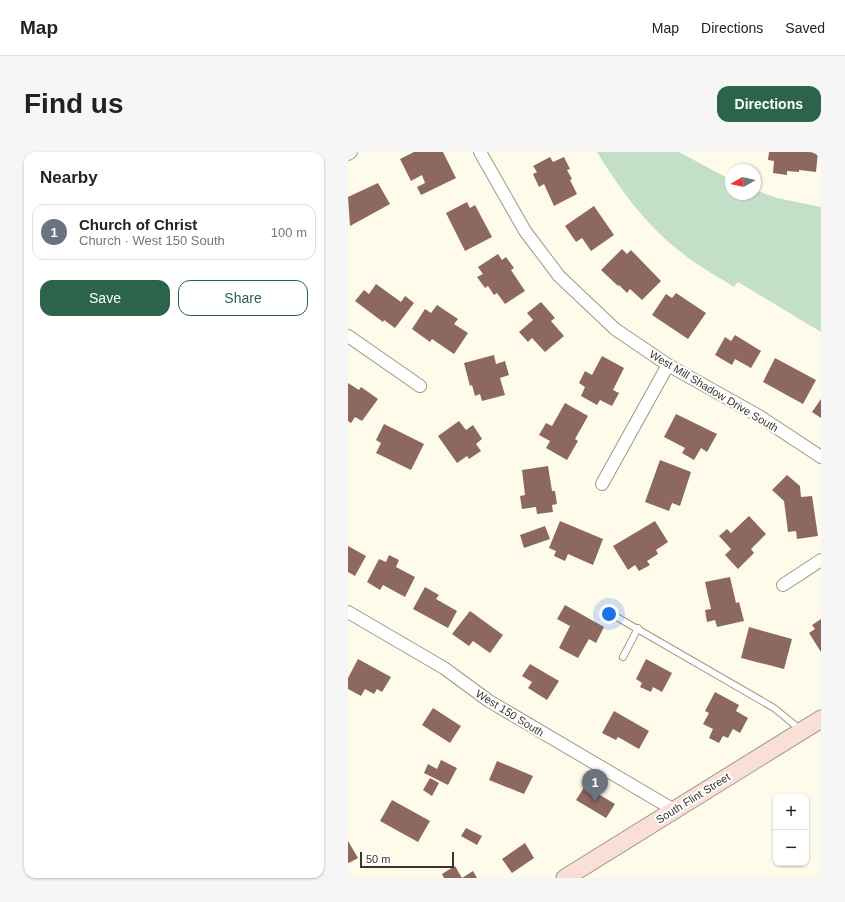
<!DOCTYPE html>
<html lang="en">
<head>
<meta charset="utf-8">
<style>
  :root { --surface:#fff; --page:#f6f6f6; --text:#222; --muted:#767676; --line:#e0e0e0; --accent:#2b634b }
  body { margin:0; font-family:Helvetica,sans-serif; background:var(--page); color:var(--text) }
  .controls { position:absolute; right:12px; bottom:12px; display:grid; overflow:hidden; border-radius:8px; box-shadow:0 1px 3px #0004 }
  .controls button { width:36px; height:36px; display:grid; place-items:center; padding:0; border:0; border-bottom:1px solid var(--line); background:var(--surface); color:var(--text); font:20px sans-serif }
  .compass { position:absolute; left:377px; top:12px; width:36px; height:36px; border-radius:50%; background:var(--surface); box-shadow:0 1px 3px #0004; rotate:261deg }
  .scale { position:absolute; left:12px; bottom:10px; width:94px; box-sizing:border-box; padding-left:4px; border:2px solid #38362e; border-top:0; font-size:11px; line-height:14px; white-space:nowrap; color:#38362e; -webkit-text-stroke:3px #fff; paint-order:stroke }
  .you { position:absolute; left:261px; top:462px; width:14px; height:14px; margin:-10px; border:3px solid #fff; border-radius:50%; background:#1a73e8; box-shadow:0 0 0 6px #1a73e833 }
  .badge { display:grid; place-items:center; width:26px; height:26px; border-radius:50%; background:var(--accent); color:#fff; font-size:13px; font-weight:700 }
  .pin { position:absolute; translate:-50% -33px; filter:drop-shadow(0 1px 2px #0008) }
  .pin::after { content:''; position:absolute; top:21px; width:14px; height:12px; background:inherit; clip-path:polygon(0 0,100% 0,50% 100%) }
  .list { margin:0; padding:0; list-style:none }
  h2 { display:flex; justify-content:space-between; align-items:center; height:52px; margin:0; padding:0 16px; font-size:17px }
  h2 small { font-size:13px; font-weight:400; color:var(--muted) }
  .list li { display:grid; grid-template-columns:26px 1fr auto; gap:12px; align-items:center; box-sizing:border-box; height:56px; margin:0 8px 8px; padding:0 8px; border:1px solid var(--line); border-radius:12px }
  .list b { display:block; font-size:15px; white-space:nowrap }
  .list p { margin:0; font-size:13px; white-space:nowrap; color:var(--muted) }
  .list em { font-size:13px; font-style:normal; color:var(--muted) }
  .actions { display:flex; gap:8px; padding:12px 16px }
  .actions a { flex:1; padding:9px 0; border:1px solid var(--accent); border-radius:12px; text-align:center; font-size:14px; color:var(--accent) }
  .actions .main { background:var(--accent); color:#fff }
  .map { position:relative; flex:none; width:473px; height:726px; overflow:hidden; border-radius:12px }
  header { display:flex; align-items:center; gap:24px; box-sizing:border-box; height:56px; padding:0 20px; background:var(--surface); border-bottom:1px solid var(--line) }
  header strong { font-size:19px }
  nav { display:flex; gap:22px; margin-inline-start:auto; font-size:14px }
  .intro { display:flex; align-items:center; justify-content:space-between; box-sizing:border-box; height:96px; padding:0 24px }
  h1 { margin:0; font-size:28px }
  .button { padding:10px 18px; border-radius:12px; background:var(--accent); color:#fff; font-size:14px; font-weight:700 }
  main { display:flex; gap:24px; padding:0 24px }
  aside { flex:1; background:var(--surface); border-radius:12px; box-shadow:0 1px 3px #0004 }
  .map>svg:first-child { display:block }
  .green { fill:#c4dfc7 }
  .building { fill:#8c6860 }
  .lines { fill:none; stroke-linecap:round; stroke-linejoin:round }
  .service-casing { stroke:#9d9986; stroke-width:8 }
  .minor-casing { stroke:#9d9986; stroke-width:14 }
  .secondary-casing { stroke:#9d9986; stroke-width:19 }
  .service { stroke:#fff; stroke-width:6 }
  .minor { stroke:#fff; stroke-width:12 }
  .secondary { stroke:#fadfd9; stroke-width:17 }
  .labels { text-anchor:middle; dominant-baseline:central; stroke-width:4; stroke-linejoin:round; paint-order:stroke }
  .street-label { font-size:11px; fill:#38362e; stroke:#fff }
</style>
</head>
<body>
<header>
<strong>Map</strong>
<nav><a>Map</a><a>Directions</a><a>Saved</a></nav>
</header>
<div class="intro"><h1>Find us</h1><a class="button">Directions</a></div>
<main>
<aside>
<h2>Nearby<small></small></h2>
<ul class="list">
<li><span class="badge" style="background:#6b7280">1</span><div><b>Church of Christ</b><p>Church · West 150 South</p></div><em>100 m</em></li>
</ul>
<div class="actions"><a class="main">Save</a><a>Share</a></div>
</aside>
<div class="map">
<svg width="473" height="726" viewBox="0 0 473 726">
  <rect width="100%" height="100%" fill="#fefbea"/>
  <path class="green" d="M249 0H331L383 28V42H407V38L429 46 473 55V180L390 130 386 135C369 124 350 114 334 101 299 74 272 38 249 0Z"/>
  <g class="building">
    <polygon points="66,0 95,0 108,26 73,43 69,35 77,31 74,23 63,29 52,7"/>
    <polygon points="421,0 470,0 468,20 451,18 451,20 439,19 439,23 425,21 426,9 420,8"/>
    <polygon points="202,5 205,10 216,5 222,17 219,18 224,27 222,28 229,42 206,54 196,32 191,35 185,22 189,20 185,14"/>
    <polygon points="30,31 42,52 2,74 0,45"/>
    <polygon points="119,50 122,56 127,53 144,85 117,99 98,61"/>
    <polygon points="246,54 266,83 243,99 234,86 228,90 217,74"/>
    <polygon points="274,97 279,102 283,98 313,129 294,148 282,137 279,141 271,133 270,134 253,118"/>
    <polygon points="150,102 154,108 158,105 166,116 163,118 177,139 157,152 149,141 146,143 140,134 137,136 129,125 135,122 130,115"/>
    <polygon points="28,132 53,150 57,144 66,151 47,176 36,168 35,170 7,149 16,138 21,142"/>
    <polygon points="328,141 358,161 340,187 304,163 318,142 324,146"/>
    <polygon points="193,150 207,166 203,169 216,184 197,200 184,186 180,190 171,180 185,168 179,161"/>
    <polygon points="89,153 110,167 106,172 120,181 106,202 84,187 82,190 64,177 77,157 83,161"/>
    <polygon points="387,183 413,199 403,216 387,207 384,213 367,203 377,185 383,189"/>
    <polygon points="146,203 148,212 157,209 161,223 152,226 157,243 134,249 132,242 127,244 124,233 122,234 116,211"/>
    <polygon points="254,204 276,216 265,238 271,241 264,254 252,248 249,253 233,244 237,235 231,231 237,219 244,223"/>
    <polygon points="427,206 468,228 455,252 415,230"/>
    <polygon points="0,231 11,238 13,235 30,247 14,269 7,265 3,271 0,269"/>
    <polygon points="473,247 473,266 464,260"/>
    <polygon points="217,251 240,264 227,287 230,289 219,308 198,296 202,289 191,283 198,271 204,274"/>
    <polygon points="328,262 369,282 359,300 353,296 346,308 334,301 337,296 316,285"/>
    <polygon points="111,269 118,278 125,273 134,287 128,292 133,299 121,307 119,304 109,311 90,284"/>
    <polygon points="36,272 76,292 63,318 28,301 33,291 28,288"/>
    <polygon points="312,308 343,320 332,354 324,351 321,359 297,350"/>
    <polygon points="200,314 204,339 207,339 209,352 204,353 205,360 189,362 188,355 174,357 172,344 177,343 174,318"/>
    <polygon points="439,323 452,334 453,345 464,344 470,384 449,387 448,379 440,380 436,349 424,338"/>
    <polygon points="401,364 418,382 403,397 406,401 390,417 377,403 383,397 371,384 379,377 383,381"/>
    <polygon points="212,369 255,387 245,413 220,402 217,409 206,404 208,399 201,396"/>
    <polygon points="307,369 320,390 308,398 310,402 299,409 302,413 291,419 287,413 280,418 265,394"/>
    <polygon points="197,374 202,387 176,396 172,383"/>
    <polygon points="0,394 18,404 7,424 0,420"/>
    <polygon points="41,403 51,408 48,415 67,425 57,445 35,433 32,438 19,430 31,407 38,410"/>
    <polygon points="382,425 388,451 391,450 396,469 369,475 367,468 359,470 357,458 363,457 357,430"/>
    <polygon points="77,435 91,443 88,447 109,459 100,476 65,457"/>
    <polygon points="217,453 256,475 248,491 241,487 230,506 211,496 222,474 209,467"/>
    <polygon points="122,459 155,483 142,501 125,489 121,494 104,482"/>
    <polygon points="473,467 473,500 461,481 467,477 464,473"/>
    <polygon points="401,475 444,487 436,517 393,506"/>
    <polygon points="10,507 43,525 34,540 29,537 26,542 17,537 13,544 0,537 0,526"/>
    <polygon points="298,507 324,521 314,540 305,535 303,540 292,535 294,531 288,527"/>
    <polygon points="182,512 211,529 199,548 180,536 184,530 174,524"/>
    <polygon points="367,540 391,553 388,559 400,566 392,581 385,577 380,586 375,584 371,591 361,586 365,577 355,572 361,561 357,559"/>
    <polygon points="85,556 113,574 102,591 74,573"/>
    <polygon points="266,559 301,579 291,597 270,585 268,588 254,581"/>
    <polygon points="93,608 109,616 100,633 76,621 80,612 89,617"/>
    <polygon points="149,609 185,624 176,642 141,628"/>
    <polygon points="82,626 91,631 84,644 75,638"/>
    <polygon points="237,634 267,652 258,666 228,648"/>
    <polygon points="44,648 82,669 70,690 32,669"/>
    <polygon points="118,676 134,684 129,693 113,684"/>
    <polygon points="0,689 10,706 1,711 0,710"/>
    <polygon points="177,691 186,706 164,721 154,707"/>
    <polygon points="107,714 114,726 125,719 129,726 96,726 94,722"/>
  </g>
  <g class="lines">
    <g class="service-casing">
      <g id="service">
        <polyline points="260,460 426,556 453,578"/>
        <polyline points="275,505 290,476"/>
      </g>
    </g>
    <g class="minor-casing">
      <g id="minor">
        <polyline points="132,0 177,79 211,124 267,177 320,213 411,264 473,305"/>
        <polyline points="0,2 3,0"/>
        <polyline points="0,184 72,234"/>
        <polyline points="254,332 320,213"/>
        <polyline points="435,433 473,408"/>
        <polyline points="0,460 96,516 141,549 326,658"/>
      </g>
    </g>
    <g class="secondary-casing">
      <polyline id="secondary" points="217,726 473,567"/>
    </g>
    <use href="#service" class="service"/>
    <use href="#minor" class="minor"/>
    <use href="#secondary" class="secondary"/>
  </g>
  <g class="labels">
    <g class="street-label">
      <text transform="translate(366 239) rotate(31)">West Mill Shadow Drive South</text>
      <text transform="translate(162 561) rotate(32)">West 150 South</text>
      <text transform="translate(345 646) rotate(-32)">South Flint Street</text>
    </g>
  </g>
</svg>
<div class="controls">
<button>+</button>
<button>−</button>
</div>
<svg class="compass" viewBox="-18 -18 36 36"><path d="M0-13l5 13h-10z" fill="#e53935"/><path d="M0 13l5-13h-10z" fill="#767676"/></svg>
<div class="scale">50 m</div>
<div class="you"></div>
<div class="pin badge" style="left:247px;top:650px;background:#6b7280">1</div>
</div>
</main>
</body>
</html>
